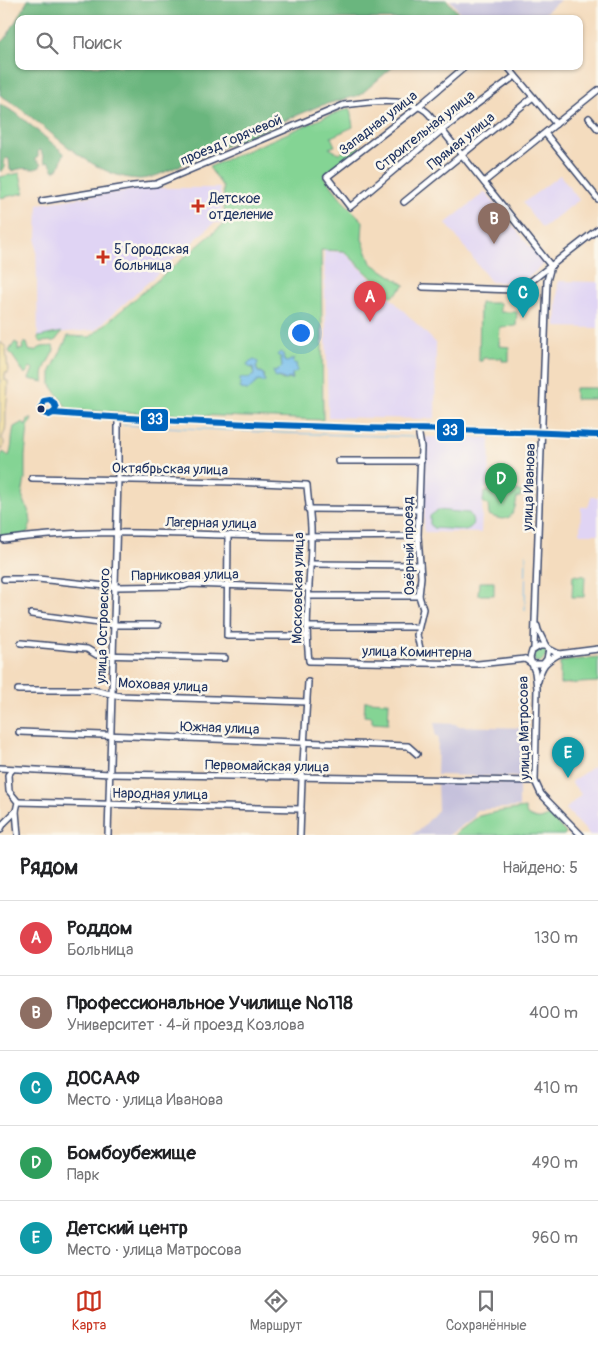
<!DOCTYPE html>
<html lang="ru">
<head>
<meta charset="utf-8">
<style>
  :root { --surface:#fff; --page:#f2f2f2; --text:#202124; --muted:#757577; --line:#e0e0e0; --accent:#c8321e }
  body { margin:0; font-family:Pangolin,sans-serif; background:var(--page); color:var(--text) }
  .you { position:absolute; left:300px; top:332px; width:18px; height:18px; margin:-12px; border:4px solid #fff; border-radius:50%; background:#1a73e8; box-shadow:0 0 0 8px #1a73e833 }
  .badge { display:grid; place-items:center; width:32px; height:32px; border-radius:50%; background:var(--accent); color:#fff; font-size:16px; font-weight:700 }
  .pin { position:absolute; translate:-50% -41px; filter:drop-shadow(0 1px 2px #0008) }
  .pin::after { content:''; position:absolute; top:26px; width:18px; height:15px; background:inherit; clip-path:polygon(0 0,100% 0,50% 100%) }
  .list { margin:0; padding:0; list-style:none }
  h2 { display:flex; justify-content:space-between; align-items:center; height:65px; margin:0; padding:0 20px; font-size:21px }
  h2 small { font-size:16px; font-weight:400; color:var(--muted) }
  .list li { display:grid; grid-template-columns:32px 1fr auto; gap:15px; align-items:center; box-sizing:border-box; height:75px; padding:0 20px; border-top:1px solid var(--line) }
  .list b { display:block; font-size:19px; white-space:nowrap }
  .list p { margin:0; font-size:16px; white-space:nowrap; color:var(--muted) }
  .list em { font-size:16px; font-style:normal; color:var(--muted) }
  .icon { flex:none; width:28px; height:28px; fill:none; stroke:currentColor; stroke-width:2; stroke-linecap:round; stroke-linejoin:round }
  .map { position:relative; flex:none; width:598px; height:835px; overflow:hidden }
  .search { position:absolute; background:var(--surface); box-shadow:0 1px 4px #0004; left:15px; right:15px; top:15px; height:55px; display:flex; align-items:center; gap:12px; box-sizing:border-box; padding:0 18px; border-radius:10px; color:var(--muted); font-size:19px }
  .sheet { height:440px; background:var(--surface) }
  nav { display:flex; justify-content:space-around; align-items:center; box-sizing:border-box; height:70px; border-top:1px solid var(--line); background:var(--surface); font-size:14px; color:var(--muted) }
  nav a { display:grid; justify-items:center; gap:2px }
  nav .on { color:var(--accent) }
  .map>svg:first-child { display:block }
  .built { fill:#e0d4f4 }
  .industrial { fill:#c4c0db }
  .green { fill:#84d494; stroke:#508279; fill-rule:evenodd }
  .forest { fill:#6bb67e; stroke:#43726e }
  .sand { fill:#eeda9e; stroke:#84847e }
  .water { fill:#71bcea; stroke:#4676a4 }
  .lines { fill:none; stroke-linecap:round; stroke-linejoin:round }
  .stream { stroke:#71bcea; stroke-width:1 }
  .minor-casing { stroke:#3c496c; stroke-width:8 }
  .minor { stroke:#fff; stroke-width:5 }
  .bus-1-casing { stroke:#fbf7ec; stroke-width:10 }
  .bus-1 { stroke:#0065bd; stroke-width:6 }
  .poi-dot { fill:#c8321e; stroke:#fbf7ec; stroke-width:2 }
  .bus-dot { fill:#1b2f5e; stroke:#fbf7ec; stroke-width:2 }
  .labels { text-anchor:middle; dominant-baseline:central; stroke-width:5; stroke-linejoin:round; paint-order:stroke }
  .street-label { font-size:14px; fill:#1b2f5e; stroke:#fbf7ec }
  .poi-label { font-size:14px; fill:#1b2f5e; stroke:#fbf7ec; text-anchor:start }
  .line-badge { stroke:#fbf7ec; stroke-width:2 }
  .badge-label { font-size:14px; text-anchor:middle; font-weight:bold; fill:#fff }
</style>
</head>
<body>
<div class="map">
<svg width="598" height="835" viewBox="0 0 598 835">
  <rect width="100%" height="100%" fill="#fbf7ec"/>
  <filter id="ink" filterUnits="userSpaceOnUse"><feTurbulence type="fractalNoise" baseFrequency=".02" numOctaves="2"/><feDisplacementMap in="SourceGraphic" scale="10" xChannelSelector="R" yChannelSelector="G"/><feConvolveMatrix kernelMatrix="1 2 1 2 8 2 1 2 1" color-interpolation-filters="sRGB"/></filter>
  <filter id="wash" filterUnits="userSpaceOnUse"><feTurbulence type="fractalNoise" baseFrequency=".0096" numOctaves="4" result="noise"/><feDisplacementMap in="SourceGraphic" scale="20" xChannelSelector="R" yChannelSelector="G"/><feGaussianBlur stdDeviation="1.12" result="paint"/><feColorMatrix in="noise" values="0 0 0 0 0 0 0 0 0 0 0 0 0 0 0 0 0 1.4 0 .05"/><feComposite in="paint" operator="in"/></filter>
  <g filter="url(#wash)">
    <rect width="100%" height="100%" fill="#f4dcbe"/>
    <g class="built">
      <polygon points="560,175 579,200 542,228 523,203"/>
      <polygon points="146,188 220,188 222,223 214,223 95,330 52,333 48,335 38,337 36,238 37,238 38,204"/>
      <polygon points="485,192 544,264 523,282 491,282 446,223"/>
      <polygon points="324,251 344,252 436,343 435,419 328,417"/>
      <polygon points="558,281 598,282 598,328 556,327"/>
      <polygon points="426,437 490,438 489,482 483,494 481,533 424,532"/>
      <polygon points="591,497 598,497 598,534 580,534 581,507 586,507 589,505"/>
      <polygon points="598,763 598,835 590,835 566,809 581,794 571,782"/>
    </g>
    <g class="industrial">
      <polygon points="450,0 560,0 538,19 465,19"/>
      <polygon points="435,723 456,724 457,726 526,728 526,775 521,777 437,775 438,737 435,737"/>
      <polygon points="437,782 519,783 519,807 476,810 474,817 449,835 411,835 422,828 438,810"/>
    </g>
    <g class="green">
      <path d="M350 108 353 127 331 137 335 146 329 148 340 154 345 149 351 151 359 146 361 147 324 176 344 202 363 221 362 239 371 263 405 285 392 297 344 251 321 250 323 420 68 410 51 385V371L68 336 90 337 225 223 223 187 209 167 325 117ZM283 354 284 361 287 363 294 359 292 361 297 368 292 374 293 379 283 380 276 376 282 367 281 357ZM254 360 258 372H262L265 376 261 381C255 381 252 385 248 390L240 388 241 378H249L254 375V370L248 363H252Z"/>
      <polygon points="20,173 24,193 0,198 0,177"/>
      <polygon points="480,303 500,303 500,312 517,312 516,326 500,327 499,346 509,347 509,361 502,361 502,358 483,358 482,361 479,361"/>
      <polygon points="62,332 55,341 41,342 38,339 38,337"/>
      <path d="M15 342 18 344V350L23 349 22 346 24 343H27L29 350C36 353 36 349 42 347 45 346 50 347 53 346L54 350C50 360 40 371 44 382L29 379 33 369 31 367 25 374 9 351Z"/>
      <polygon points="575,388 597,388 596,399 575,399"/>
      <path d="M28 419H32L28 427 25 456V479L22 495 30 515 31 523 28 532 24 534 0 539V457L3 452 9 456C13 446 11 438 14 427L23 422 26 426Z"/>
      <path d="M508 486 521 492 520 497 517 498C514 517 509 524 489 515L488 505 483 502 484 493 498 487Z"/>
      <path d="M438 510 469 513C475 520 474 529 464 530L433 528 430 524V516Z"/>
      <polygon points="573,575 585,576 584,597 572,597"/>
      <polygon points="479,582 494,582 494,595 478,595"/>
      <polygon points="540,648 546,651 546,656 541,662 535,662 533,657"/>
      <polygon points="598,657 598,682 560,684 560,662"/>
      <polygon points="365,701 389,702 388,724 372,723 372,717 364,716"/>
      <path d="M525 808 527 815C536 820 541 821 549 815L566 833 564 835H454L479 816 496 812Z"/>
    </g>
    <g class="forest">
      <path d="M28 0H447L458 13 451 19H19V66H394L360 95 319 106 158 175C152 177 145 179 139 179 89 178 42 119 0 95V44L6 38Z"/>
      <path d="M0 104 16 113 64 153 59 168 54 171 49 162 45 163 41 150 38 151V157L35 159 41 164 40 167C30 172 27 165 13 171L10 170 9 159 6 158 3 163 6 166 2 171H0Z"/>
    </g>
    <path class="sand" d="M0 342 6 347 8 373H5V380L8 381C8 392 7 401 6 410 5 424 8 425 2 438L4 442 3 449 0 450Z"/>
    <g class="water">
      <polygon points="280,352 283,354 284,361 287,362 295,358 292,361 295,364 296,363 297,371 292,374 292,380 289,378 286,380 279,377 276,378 273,371 276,372 282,367 281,357 277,355"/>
      <polygon points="254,360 258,362 256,368 258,372 263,373 265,381 263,382 258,381 248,390 241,389 240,378 249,378 254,375 253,367 250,368 247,364"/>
    </g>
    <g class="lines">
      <g class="stream">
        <polyline points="123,425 284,433 414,437"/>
        <polyline points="525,610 526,555"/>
      </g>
    </g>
  </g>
  <g filter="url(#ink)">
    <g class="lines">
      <g class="minor-casing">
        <g id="minor">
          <polyline points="466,66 419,106 327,177 350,207 442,130 515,76"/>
          <polyline points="507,66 556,124"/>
          <polyline points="589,118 598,129"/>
          <polyline points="545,133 598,199"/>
          <polyline points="484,182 598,90"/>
          <path d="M42 201 133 186 156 184 344 105C367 102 413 96 429 114L551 266"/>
          <polyline points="404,202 533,97"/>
          <polyline points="423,287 515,290 525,286 598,229"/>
          <path d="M53 413 56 408 54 403 50 400 44 401 41 409 43 413 49 415 53 413C156 421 260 425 363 428 442 430 520 431 598 435"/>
          <polyline points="418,429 421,447 418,536 421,577 419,596 423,609 417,635 421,653 420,663"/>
          <polyline points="338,461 421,461"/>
          <path d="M32 478 235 482 307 485C308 502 312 521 311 538 311 579 304 620 309 661L478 664 525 659"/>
          <polyline points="308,509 419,510"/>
          <polyline points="228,535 227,636 306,636"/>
          <path d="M4 540C77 529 151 533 224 535 289 537 354 537 418 536"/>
          <polyline points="310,564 420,565"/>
          <polyline points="4,579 38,579 116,587 184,586 190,584 308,588"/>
          <polyline points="309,596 419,596"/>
          <polyline points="31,614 114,625 158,625"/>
          <polyline points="537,626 538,630 546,646"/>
          <polyline points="308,627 418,627"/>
          <polyline points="21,643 87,649 97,655 225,658"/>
          <polygon points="540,646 546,646 549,649 547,659 543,664 532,664 530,658 532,651"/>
          <polyline points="534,648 547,281 551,266"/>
          <polyline points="549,649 559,654 598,649"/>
          <polyline points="525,659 532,664 535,672 537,688 535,781 541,794 581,835"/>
          <path d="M538 681C542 665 545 662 559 654"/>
          <polyline points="18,690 93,690 120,696 307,702"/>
          <polyline points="19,732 408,746 417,754"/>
          <polyline points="0,768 110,774 535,781"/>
          <polyline points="12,770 8,775 9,791 18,802 16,811 18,835"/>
          <polyline points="18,802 301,809"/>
          <polyline points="0,830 4,823 16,811"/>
          <polyline points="108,835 118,479 118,418"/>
          <polyline points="300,835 302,779 308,682"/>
        </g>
      </g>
      <use href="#minor" class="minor"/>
      <g class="bus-1-casing">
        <path id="bus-1" d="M53 413 56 408 54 403 50 400 44 401 41 409 43 413 49 415 53 413C156 421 260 425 363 428 442 430 520 431 598 435"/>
      </g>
      <use href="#bus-1" class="bus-1"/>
    </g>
  </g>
  <g class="poi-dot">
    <path d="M195.5 198.5h5v5h5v5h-5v5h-5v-5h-5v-5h5z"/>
    <path d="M100.5 249.5h5v5h5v5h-5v5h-5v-5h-5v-5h5z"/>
  </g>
  <circle class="bus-dot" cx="41" cy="409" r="4.5"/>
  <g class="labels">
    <g class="street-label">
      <text transform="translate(378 123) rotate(-38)">Западная улица</text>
      <text transform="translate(425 131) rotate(-38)">Строительная улица</text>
      <text transform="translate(231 140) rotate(-23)">проезд Горячевой</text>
      <text transform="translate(461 141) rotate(-39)">Прямая улица</text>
      <text transform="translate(170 469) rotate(1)">Октябрьская улица</text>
      <text transform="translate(529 487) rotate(-88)">улица Иванова</text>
      <text transform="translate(211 523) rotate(1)">Лагерная улица</text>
      <text transform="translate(409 546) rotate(-91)">Озёрный проезд</text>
      <text transform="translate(185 575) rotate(-1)">Парниковая улица</text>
      <text transform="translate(298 588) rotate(-89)">Московская улица</text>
      <text transform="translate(103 626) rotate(-88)">улица Островского</text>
      <text transform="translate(417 652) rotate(1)">улица Коминтерна</text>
      <text transform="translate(163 685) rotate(3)">Моховая улица</text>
      <text transform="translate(220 728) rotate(2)">Южная улица</text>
      <text transform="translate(524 728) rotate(-91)">улица Матросова</text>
      <text transform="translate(267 766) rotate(1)">Первомайская улица</text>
      <text transform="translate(160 794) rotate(1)">Народная улица</text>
    </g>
    <g class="poi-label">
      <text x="209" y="198">Детское<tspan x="209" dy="16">отделение</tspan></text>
      <text x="114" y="249">5 Городская<tspan x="114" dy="16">больница</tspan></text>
    </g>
  </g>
  <g class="line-badge">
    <rect x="140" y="408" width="29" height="24" rx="5" fill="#0065bd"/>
    <rect x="436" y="418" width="29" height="24" rx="5" fill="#0065bd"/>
  </g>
  <g class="badge-label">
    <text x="155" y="424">33</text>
    <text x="450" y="435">33</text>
  </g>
</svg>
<div class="you"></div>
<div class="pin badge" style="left:370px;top:322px;background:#e0444e">A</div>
<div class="pin badge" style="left:494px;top:244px;background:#8d6e63">B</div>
<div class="pin badge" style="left:523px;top:318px;background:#0f9aa8">C</div>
<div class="pin badge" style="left:501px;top:504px;background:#2e9e5b">D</div>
<div class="pin badge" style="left:568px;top:778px;background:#0f9aa8">E</div>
<div class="search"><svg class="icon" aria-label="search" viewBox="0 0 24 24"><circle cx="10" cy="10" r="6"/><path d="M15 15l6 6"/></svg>Поиск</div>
</div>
<section class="sheet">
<h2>Рядом<small>Найдено: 5</small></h2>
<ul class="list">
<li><span class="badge" style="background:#e0444e">A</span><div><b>Роддом</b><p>Больница</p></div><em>130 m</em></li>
<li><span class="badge" style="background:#8d6e63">B</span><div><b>Профессиональное Училище №118</b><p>Университет · 4-й проезд Козлова</p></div><em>400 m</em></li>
<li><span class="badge" style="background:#0f9aa8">C</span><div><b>ДОСААФ</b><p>Место · улица Иванова</p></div><em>410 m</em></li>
<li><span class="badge" style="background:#2e9e5b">D</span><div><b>Бомбоубежище</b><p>Парк</p></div><em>490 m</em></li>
<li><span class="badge" style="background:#0f9aa8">E</span><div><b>Детский центр</b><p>Место · улица Матросова</p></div><em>960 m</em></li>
</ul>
</section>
<nav>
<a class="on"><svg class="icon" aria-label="map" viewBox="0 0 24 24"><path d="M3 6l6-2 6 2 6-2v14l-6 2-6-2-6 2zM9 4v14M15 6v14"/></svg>Карта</a>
<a><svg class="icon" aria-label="directions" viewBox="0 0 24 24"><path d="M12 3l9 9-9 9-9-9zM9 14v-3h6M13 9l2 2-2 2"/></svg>Маршрут</a>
<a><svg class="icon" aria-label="saved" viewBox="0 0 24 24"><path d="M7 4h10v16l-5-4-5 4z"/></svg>Сохранённые</a>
</nav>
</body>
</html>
